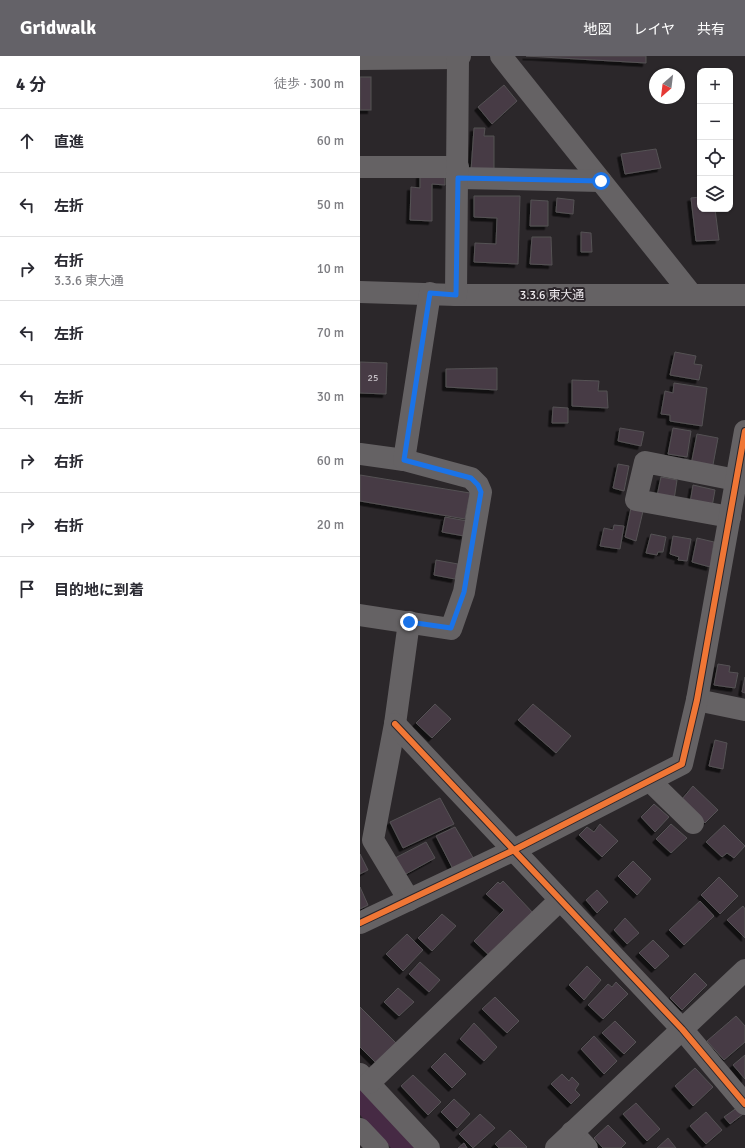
<!DOCTYPE html>
<html lang="ja">
<head>
<meta charset="utf-8">
<style>
  :root { --surface:#fff; --page:#f7f7f7; --text:#2b2b33; --muted:#7c7c81; --line:#e1e1e2; --accent:#646268 }
  body { margin:0; font-family:Signika,"Noto Sans JP",sans-serif; background:var(--page); color:var(--text) }
  .controls { position:absolute; right:12px; top:12px; display:grid; overflow:hidden; border-radius:8px; box-shadow:0 1px 3px #0004 }
  .controls button { width:36px; height:36px; display:grid; place-items:center; padding:0; border:0; border-bottom:1px solid var(--line); background:var(--surface); color:var(--text); font:20px sans-serif }
  .compass { position:absolute; left:289px; top:12px; width:36px; height:36px; border-radius:50%; background:var(--surface); box-shadow:0 1px 3px #0004; rotate:208deg }
  .stop { position:absolute; width:12px; height:12px; margin:-9px; border:3px solid #1a73e8; border-radius:50%; background:#fff }
  .stop.end { background:#1a73e8; border-color:#fff; box-shadow:0 1px 4px #0008 }
  .list { margin:0; padding:0; list-style:none }
  h2 { display:flex; justify-content:space-between; align-items:center; height:52px; margin:0; padding:0 16px; font-size:17px }
  h2 small { font-size:13px; font-weight:400; color:var(--muted) }
  .list li { display:grid; grid-template-columns:26px 1fr auto; gap:12px; align-items:center; box-sizing:border-box; height:64px; padding:0 16px; border-top:1px solid var(--line) }
  .list b { display:block; font-size:15px; white-space:nowrap }
  .list p { margin:0; font-size:13px; white-space:nowrap; color:var(--muted) }
  .list em { font-size:13px; font-style:normal; color:var(--muted) }
  .icon { flex:none; width:22px; height:22px; fill:none; stroke:currentColor; stroke-width:2; stroke-linecap:round; stroke-linejoin:round }
  .map { position:relative; flex:none; width:385px; height:1092px; overflow:hidden }
  header { display:flex; align-items:center; gap:24px; box-sizing:border-box; height:56px; padding:0 20px; background:var(--accent); color:#fff }
  header strong { font-size:19px }
  nav { display:flex; gap:22px; margin-inline-start:auto; font-size:14px }
  main { display:flex }
  aside { flex:1; background:var(--surface) }
  .map>svg:first-child { display:block }
  .green { fill:#462a44 }
  .building { fill:#463b45; stroke:#555254; filter:url(#shadow) }
  .lines { fill:none; stroke-linecap:round; stroke-linejoin:round }
  .minor { stroke:#656264; stroke-width:22 }
  .cycleway-casing { stroke:#2c262b; stroke-width:8 }
  .cycleway { stroke:#f07635; stroke-width:6 }
  .route { stroke:#1a73e8; stroke-width:5 }
  .labels { text-anchor:middle; dominant-baseline:central; stroke-width:4; stroke-linejoin:round; paint-order:stroke }
  .number-label { font-size:10px; fill:#c4bec4 }
  .street-label { font-size:12px; fill:#eeeaee; stroke:#2c262b }
</style>
</head>
<body>
<header>
<strong>Gridwalk</strong>
<nav><a>地図</a><a>レイヤ</a><a>共有</a></nav>
</header>
<main>
<aside>
<h2>4 分<small>徒歩 · 300 m</small></h2>
<ul class="list">
<li><svg class="icon" aria-label="ahead" viewBox="0 0 24 24"><path d="M12 20V5M6 11l6-6 6 6"/></svg><div><b>直進</b></div><em>60 m</em></li>
<li><svg class="icon" aria-label="left" viewBox="0 0 24 24"><path d="M17 20v-9H6M10 6l-5 5 5 5"/></svg><div><b>左折</b></div><em>50 m</em></li>
<li><svg class="icon" aria-label="right" viewBox="0 0 24 24"><path d="M7 20v-9h11M14 6l5 5-5 5"/></svg><div><b>右折</b><p>3.3.6 東大通</p></div><em>10 m</em></li>
<li><svg class="icon" aria-label="left" viewBox="0 0 24 24"><path d="M17 20v-9H6M10 6l-5 5 5 5"/></svg><div><b>左折</b></div><em>70 m</em></li>
<li><svg class="icon" aria-label="left" viewBox="0 0 24 24"><path d="M17 20v-9H6M10 6l-5 5 5 5"/></svg><div><b>左折</b></div><em>30 m</em></li>
<li><svg class="icon" aria-label="right" viewBox="0 0 24 24"><path d="M7 20v-9h11M14 6l5 5-5 5"/></svg><div><b>右折</b></div><em>60 m</em></li>
<li><svg class="icon" aria-label="right" viewBox="0 0 24 24"><path d="M7 20v-9h11M14 6l5 5-5 5"/></svg><div><b>右折</b></div><em>20 m</em></li>
<li><svg class="icon" aria-label="arrive" viewBox="0 0 24 24"><path d="M6 21V4h12l-3 4 3 4H6"/></svg><div><b>目的地に到着</b></div></li>
</ul>
</aside>
<div class="map">
<svg width="385" height="1092" viewBox="0 0 385 1092">
  <defs>
    <filter id="shadow"><feDropShadow dx="-3.5" dy="3.5" stdDeviation="0" flood-color="#0009"/></filter>
  </defs>
  <rect width="100%" height="100%" fill="#2b272a"/>
  <polygon class="green" points="0,1031 59,1092 31,1092 0,1059"/>
  <g class="building">
    <polygon points="166,0 286,0 286,7"/>
    <rect x="0" y="21" width="11" height="33"/>
    <polygon points="144,29 157,45 132,68 118,51"/>
    <polygon points="114,72 125,72 124,80 134,80 134,116 111,115"/>
    <polygon points="296,93 301,112 265,118 261,98"/>
    <polygon points="60,119 85,119 85,129 72,128 72,165 50,164 51,131 60,132"/>
    <polygon points="114,140 160,140 158,208 114,206 115,187 136,188 137,162 114,161"/>
    <polygon points="340,141 340,153 355,153 359,184 336,185 331,142"/>
    <polygon points="197,142 214,144 213,158 196,156"/>
    <polygon points="171,144 188,145 188,170 170,170"/>
    <polygon points="221,176 231,177 232,196 221,196"/>
    <polygon points="172,181 191,181 192,209 170,208"/>
    <polygon points="315,296 336,300 334,308 342,309 339,324 310,319"/>
    <polygon points="0,306 27,307 26,338 0,337"/>
    <polygon points="137,312 137,334 86,331 86,313"/>
    <polygon points="212,324 239,325 238,335 247,335 248,352 212,350"/>
    <polygon points="314,327 347,332 342,370 310,365 310,359 301,358 305,335 313,337"/>
    <polygon points="193,351 208,352 208,367 192,367"/>
    <polygon points="260,372 284,376 281,390 258,385"/>
    <polygon points="313,372 331,375 327,401 308,398"/>
    <polygon points="337,378 358,382 352,414 331,409"/>
    <polygon points="258,408 269,410 264,435 253,432"/>
    <polygon points="0,419 110,437 105,463 0,445"/>
    <polygon points="301,421 317,424 314,444 297,440"/>
    <polygon points="333,429 355,434 352,451 330,447"/>
    <polygon points="271,452 283,455 276,485 265,481"/>
    <polygon points="85,461 107,465 104,480 82,476"/>
    <polygon points="254,469 264,470 260,493 240,490 244,472 253,474"/>
    <polygon points="291,478 306,481 303,496 298,496 297,499 286,497"/>
    <polygon points="313,480 331,483 327,505 318,504 319,501 310,498"/>
    <polygon points="337,482 354,486 350,511 332,506"/>
    <polygon points="76,504 98,508 95,523 74,519"/>
    <polygon points="358,608 370,610 369,616 378,617 375,632 354,629"/>
    <polygon points="385,621 385,637 382,636"/>
    <polygon points="75,648 91,663 72,682 56,667"/>
    <polygon points="173,648 211,680 196,697 158,664"/>
    <polygon points="355,684 367,687 363,713 349,710"/>
    <polygon points="333,730 358,754 345,767 322,743"/>
    <polygon points="80,742 94,768 43,792 30,766"/>
    <polygon points="294,748 309,761 295,776 281,761"/>
    <polygon points="240,768 258,785 242,801 219,779 227,771 234,776"/>
    <polygon points="311,768 327,782 311,797 296,783"/>
    <polygon points="364,769 385,790 374,802 367,797 362,801 346,786"/>
    <polygon points="95,771 115,805 94,815 76,780"/>
    <polygon points="66,786 75,802 44,819 35,802"/>
    <polygon points="0,798 8,814 0,818"/>
    <polygon points="273,805 291,823 277,839 258,820"/>
    <polygon points="359,821 378,840 360,858 341,839"/>
    <polygon points="143,825 174,858 131,901 114,885 144,854 126,838 138,826 140,828"/>
    <polygon points="0,831 8,849 0,853"/>
    <polygon points="237,834 248,846 237,857 226,844"/>
    <polygon points="340,845 354,860 324,889 309,874"/>
    <polygon points="383,850 385,853 385,882 367,864"/>
    <polygon points="82,858 96,870 72,895 58,882"/>
    <polygon points="265,862 279,877 267,888 254,874"/>
    <polygon points="47,878 63,894 43,915 26,898"/>
    <polygon points="293,884 309,900 295,913 279,897"/>
    <polygon points="60,906 80,924 69,936 49,918"/>
    <polygon points="227,910 241,924 224,944 209,929"/>
    <polygon points="335,917 347,929 322,954 310,942"/>
    <polygon points="256,926 268,938 243,963 228,949 248,928 252,931"/>
    <polygon points="38,932 54,946 39,960 24,946"/>
    <polygon points="135,941 159,965 147,977 122,953"/>
    <polygon points="0,951 40,991 19,1010 0,991"/>
    <polygon points="376,960 385,970 385,986 364,1004 347,985"/>
    <polygon points="255,965 276,986 264,998 242,977"/>
    <polygon points="114,967 137,991 124,1005 100,983"/>
    <polygon points="234,980 257,1005 244,1018 221,993"/>
    <polygon points="85,997 106,1018 92,1032 71,1011"/>
    <polygon points="385,999 385,1023 373,1009"/>
    <polygon points="335,1012 353,1031 333,1050 315,1030"/>
    <polygon points="202,1018 209,1025 212,1021 219,1028 215,1034 220,1039 211,1048 191,1028"/>
    <polygon points="53,1019 81,1046 68,1059 41,1030"/>
    <polygon points="94,1043 110,1058 97,1072 81,1056"/>
    <polygon points="276,1047 300,1073 287,1085 263,1058"/>
    <polygon points="378,1051 383,1058 370,1068 364,1061"/>
    <polygon points="346,1056 362,1074 346,1088 330,1070"/>
    <polygon points="120,1058 135,1072 113,1092 99,1078"/>
    <polygon points="248,1069 266,1087 261,1092 243,1092 234,1082"/>
    <polygon points="150,1074 167,1091 166,1092 139,1092 135,1088"/>
    <polygon points="308,1082 316,1092 297,1092"/>
    <polygon points="104,1087 107,1092 98,1092"/>
  </g>
  <g class="lines">
    <g class="minor">
      <polyline points="141,0 332,239"/>
      <polyline points="0,3 98,2 100,0"/>
      <polyline points="0,111 98,111"/>
      <polyline points="98,122 241,125"/>
      <polyline points="0,236 96,239 385,239"/>
      <polyline points="96,239 98,2"/>
      <polyline points="0,398 44,404 111,422 118,429 121,436 104,536 91,573 0,559"/>
      <polyline points="44,404 70,237"/>
      <polyline points="370,461 276,444 285,406 376,424"/>
      <polyline points="49,566 35,668 13,784 49,844"/>
      <polyline points="337,644 385,654"/>
      <polyline points="35,668 322,973 385,1048"/>
      <polyline points="290,725 333,767"/>
      <polyline points="0,867 154,794 322,708 337,644 385,375"/>
      <polyline points="0,1018 69,1092"/>
      <polyline points="9,1027 200,844"/>
      <polyline points="0,1073 18,1092"/>
      <polyline points="212,1076 227,1092"/>
      <polyline points="196,1092 385,914"/>
    </g>
    <g class="cycleway-casing">
      <g id="cycleway">
        <polyline points="35,668 322,973 385,1048"/>
        <polyline points="0,867 154,794 322,708 337,644 385,375"/>
      </g>
    </g>
    <use href="#cycleway" class="cycleway"/>
  </g>
  <g class="lines">
    <polyline class="route" points="49,566 91,572 104,536 121,436 118,429 111,422 44,404 70,237 96,239 98,122 241,125"/>
  </g>
  <g class="labels">
    <g class="number-label">
      <text x="13" y="322">25</text>
    </g>
    <g class="street-label">
      <text x="192" y="239">3.3.6 東大通</text>
    </g>
  </g>
</svg>
<div class="controls">
<button>+</button>
<button>−</button>
<button><svg class="icon" aria-label="locate" viewBox="0 0 24 24"><circle cx="12" cy="12" r="6"/><path d="M12 2v4M12 18v4M2 12h4M18 12h4"/></svg></button>
<button><svg class="icon" aria-label="layers" viewBox="0 0 24 24"><path d="M12 4l9 5-9 5-9-5zM3 14l9 5 9-5"/></svg></button>
</div>
<svg class="compass" viewBox="-18 -18 36 36"><path d="M0-13l5 13h-10z" fill="#e53935"/><path d="M0 13l5-13h-10z" fill="#7c7c81"/></svg>
<div class="stop" style="left:241px;top:125px"></div>
<div class="stop end" style="left:49px;top:566px"></div>
</div>
</main>
</body>
</html>
